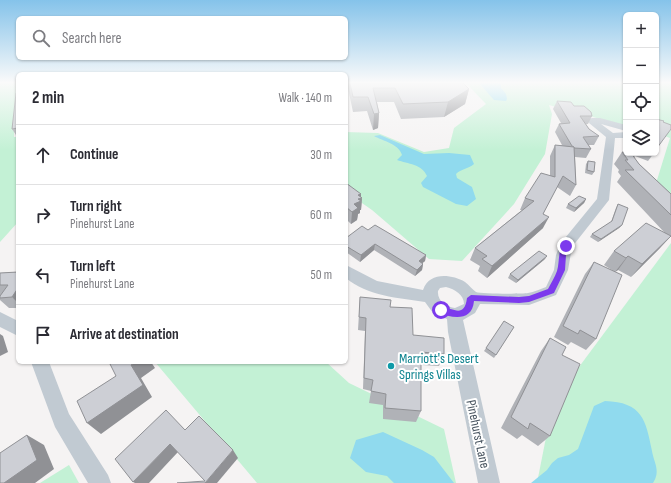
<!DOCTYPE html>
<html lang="en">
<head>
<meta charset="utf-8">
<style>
  :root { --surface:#fff; --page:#f7f7f7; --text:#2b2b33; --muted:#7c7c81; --line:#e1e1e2 }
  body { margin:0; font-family:"Sofia Sans Condensed",sans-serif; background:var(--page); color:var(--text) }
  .controls { position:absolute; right:12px; top:12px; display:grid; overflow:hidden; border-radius:6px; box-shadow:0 1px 3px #0004 }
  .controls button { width:36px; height:36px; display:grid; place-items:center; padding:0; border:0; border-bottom:1px solid var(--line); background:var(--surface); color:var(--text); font:20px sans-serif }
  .stop { position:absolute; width:12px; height:12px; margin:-9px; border:3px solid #7c3aed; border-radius:50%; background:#fff }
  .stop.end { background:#7c3aed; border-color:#fff; box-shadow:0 1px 4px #0008 }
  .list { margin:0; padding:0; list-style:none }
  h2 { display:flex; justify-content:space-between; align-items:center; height:52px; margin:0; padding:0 16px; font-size:17px }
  h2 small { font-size:13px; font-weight:400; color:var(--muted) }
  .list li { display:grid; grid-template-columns:26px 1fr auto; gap:12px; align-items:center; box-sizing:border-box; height:60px; padding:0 16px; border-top:1px solid var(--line) }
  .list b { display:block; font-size:15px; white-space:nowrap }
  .list p { margin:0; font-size:13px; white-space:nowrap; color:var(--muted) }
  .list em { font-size:13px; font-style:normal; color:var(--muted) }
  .icon { flex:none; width:22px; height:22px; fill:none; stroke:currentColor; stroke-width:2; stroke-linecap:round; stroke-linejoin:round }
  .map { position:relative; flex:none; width:671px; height:483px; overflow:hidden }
  .search { position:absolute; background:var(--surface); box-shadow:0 1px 3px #0004; left:16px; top:16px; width:332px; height:44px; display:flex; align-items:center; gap:10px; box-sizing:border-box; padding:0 14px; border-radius:6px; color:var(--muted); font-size:15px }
  .panel { position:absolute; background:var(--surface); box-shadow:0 1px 3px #0004; left:16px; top:72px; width:332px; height:292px; border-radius:6px }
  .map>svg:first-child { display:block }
  .green { fill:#c3f1d5 }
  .water { fill:#90daee }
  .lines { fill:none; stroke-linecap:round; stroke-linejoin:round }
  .minor { fill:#c1cad2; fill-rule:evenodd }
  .wall { fill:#b0b2b7 }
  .shaded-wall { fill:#909195 }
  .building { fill:#cdcfd5; stroke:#909195 }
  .route { fill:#7c3aed }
  .culture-dot { fill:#0f9aa8; stroke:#fff; stroke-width:1.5 }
  .labels { text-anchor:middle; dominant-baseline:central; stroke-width:4; stroke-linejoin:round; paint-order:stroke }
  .near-culture-label { font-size:14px; fill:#0d838f; stroke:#fff; text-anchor:start }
  .near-street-label { font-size:14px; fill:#4a5661; stroke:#fff }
</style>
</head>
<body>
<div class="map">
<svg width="671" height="483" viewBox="0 0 671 483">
  <rect width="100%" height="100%" fill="#f5f3f3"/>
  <g class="green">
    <polygon points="0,83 18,83 18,104 14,114 14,137 18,137 18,222 0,242"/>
    <polygon points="466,83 626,83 626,126 549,105 552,114 545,154 514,204 462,261 429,259 372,210 346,192 346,132 378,133 424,152 449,148 454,128 486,104"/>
    <polygon points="656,83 671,83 671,215 653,193 670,138 656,133"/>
    <polygon points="671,243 671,483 537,483 553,402"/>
    <polygon points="155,362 326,362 349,383 444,429 456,483 257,483"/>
    <polygon points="69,465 79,483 40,483"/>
  </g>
  <g class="water">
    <polygon points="482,83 501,83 501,88 506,94 507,99 506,101 494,100 480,84"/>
    <path d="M380 135 424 154 449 153 470 155 474 164C468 169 461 169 456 174L457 178 472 187 476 199 467 206 456 204 423 187 421 183 427 176C422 164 408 164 397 160L402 155C399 144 383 141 374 136Z"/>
    <path d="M605 401C642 402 646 420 652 451 654 463 661 471 653 483H531L547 470 552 463 558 458 569 455 578 449 594 406Z"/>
    <polygon points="383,432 422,450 434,457 454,483 394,483 387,476 366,472 350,458 356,440"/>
  </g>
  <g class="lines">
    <g class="minor">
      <path d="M592 118H600L626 125V131L601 124 613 133 626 132V138H615L609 200 572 247 568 270 556 295 529 305 480 304 475 313 463 320 500 483H478L448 332 447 319 433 313 425 302C399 298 367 296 346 278V265L377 281 423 290C429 272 451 274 465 282 469 285 473 290 476 292 481 294 522 294 528 293 534 292 540 289 546 287L554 270 556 255 561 243 597 199 606 137 589 123 588 121 589 119ZM446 287C455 289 464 295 464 304L455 308C447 307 437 301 438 291L440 288Z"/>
      <polygon points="0,312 18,321 18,336 0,327"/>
      <polygon points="31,362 49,362 69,414 108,475 111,483 88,483 55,427"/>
    </g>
  </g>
  <g class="wall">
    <polygon points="347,83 463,83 469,89 465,104 444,117 401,119 394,102 377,102 379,113 378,128 373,130 367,111 353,112"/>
    <polygon points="18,93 18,135 16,135 12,129"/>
    <polygon points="557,101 574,106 592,116 588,124 586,124 589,129 599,136 594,145 588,145 591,149 586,158 575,157 576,185 570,196 557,187 543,214 543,228 487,278 478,271 480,266 470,260 475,248 522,210 520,210 525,198 550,175 550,156 555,145 562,145 555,132 559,124 561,123 553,109"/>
    <polygon points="622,152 626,153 654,153 648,161 635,156 634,158 639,164 671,194 671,236 659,249 631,277 618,270 615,272 604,265 614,251 664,232 617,182 621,176 618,172 619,170 614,164"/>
    <polygon points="588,161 594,172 592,175 585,173 586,164"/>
    <polygon points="346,183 362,198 361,210 360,210 360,213 358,214 357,220 351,224 346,219"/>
    <polygon points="586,199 584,203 574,212 566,208 568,204"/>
    <polygon points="618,204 622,225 619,228 598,242 590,237 592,234 611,222 616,208"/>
    <polygon points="368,230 426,255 425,261 422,263 423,264 422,270 415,276 374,250 360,262 346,252 346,238"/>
    <polygon points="545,259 516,283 508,278 510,274"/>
    <polygon points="594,262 596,339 586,350 571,342 568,345 554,337 585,274"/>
    <polygon points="18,272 18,308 9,308 0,300 0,273"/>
    <polygon points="360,297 390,307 413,335 444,354 439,366 421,365 421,411 416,422 383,419 383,405 369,403 371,391 363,389 365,331 358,330"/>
    <polygon points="514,327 494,358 484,351 486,348"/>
    <polygon points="550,338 562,355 550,436 538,446 522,435 517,439 501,428 541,351"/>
  </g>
  <g class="shaded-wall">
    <polygon points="469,89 465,104 444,117 448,102"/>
    <polygon points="379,113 378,128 373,130 374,114"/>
    <polygon points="361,194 361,199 362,198 361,210 360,210 360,213 358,214 357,220 351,224 352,212 358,195"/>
    <polygon points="586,199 584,203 574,212 576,208"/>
    <polygon points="549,217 543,228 487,278 492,266"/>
    <polygon points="622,225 619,228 598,242 601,239"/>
    <polygon points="671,236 659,249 631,277 642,264"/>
    <polygon points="375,244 374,250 360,262 361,255"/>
    <polygon points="426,255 425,261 418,267 419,261"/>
    <polygon points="547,256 545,259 516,283 518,280"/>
    <polygon points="628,256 618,270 615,272 626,258"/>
    <polygon points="423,264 422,270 415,276 417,270"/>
    <polygon points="18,288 18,303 12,297"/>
    <polygon points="0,334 3,336 8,352 0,356"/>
    <polygon points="136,362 151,362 155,368 141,378 152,397 101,434 87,423 131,365"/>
    <polygon points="27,435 44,445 54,469 35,483 4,483"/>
    <polygon points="170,444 178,452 149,483 135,483 133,482"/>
    <polygon points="233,450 238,458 217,483 205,483"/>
  </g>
  <g class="building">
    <polygon points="350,83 463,83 469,89 448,102 403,104 395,88 373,88 379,113 374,114 368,97 353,97"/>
    <polygon points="16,93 18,93 18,128 12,129"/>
    <polygon points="557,101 571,102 574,106 584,106 591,112 592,116 580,116 589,129 599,136 583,137 591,149 574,148 574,147 572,146 559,124 570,123"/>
    <polygon points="656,119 664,121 663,122 671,125 671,129 657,148 656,148"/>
    <polygon points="555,145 574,147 576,185 563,176 543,214 549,217 492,266 482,259 487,256 475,248 534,201 525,198 541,173 555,177"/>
    <polygon points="622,152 631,153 639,164 671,194 671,215 625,170 634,170 625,160 628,160"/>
    <polygon points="588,161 595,162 594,172 587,170"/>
    <polygon points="346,183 361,194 358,195 362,198 358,199 361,201 354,204 358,208 352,212 346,207"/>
    <polygon points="579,196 586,199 576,208 568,204"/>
    <polygon points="618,204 628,208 622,225 601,239 592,234 612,221"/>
    <polygon points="646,223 671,236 642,264 628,256 626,258 614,251"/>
    <polygon points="375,225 426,255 419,261 423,264 417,270 375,244 361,255 346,246 346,238 362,226 368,230"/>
    <polygon points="539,251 547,256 518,280 510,274"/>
    <polygon points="594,262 622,275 596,339 580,330 578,334 563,326"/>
    <polygon points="18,272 18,288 12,297 0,298 0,296 8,285 0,285 0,273"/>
    <polygon points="360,297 391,300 390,307 412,308 413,335 444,338 444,354 421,352 421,411 385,408 386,394 371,391 373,380 364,378 366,318 359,317"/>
    <polygon points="504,321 514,327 496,355 486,348"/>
    <polygon points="550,338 566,347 562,355 580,364 550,436 530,423 528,429 511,417"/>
    <polygon points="109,362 136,362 131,365 143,385 87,423 77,401 116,376"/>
    <polygon points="166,410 185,430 199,416 233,450 205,483 177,483 205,481 170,444 133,482 115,459"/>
    <polygon points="27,435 37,460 4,483 0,483 0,453"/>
  </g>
  <linearGradient id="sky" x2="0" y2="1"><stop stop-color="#85c3ea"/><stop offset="0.55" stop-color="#fafafa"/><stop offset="1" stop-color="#fafafa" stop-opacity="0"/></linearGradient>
  <rect width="671" height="150" fill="url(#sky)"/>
  <path class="route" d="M566 243 569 246 566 255 565 270 554 293 529 302 519 303 474 301C472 322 453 318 438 313V308C451 305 464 321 467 298L471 295 519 297 529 296 548 289C551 283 555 277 557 271 560 262 557 248 566 243Z"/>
  <circle class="culture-dot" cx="391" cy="366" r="4"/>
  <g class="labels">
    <g class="near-culture-label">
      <text x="399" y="358">Marriott's Desert<tspan x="399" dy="16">Springs Villas</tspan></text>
    </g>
    <g class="near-street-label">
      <text transform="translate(478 434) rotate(78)">Pinehurst Lane</text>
    </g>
  </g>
</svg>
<div class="controls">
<button>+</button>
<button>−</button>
<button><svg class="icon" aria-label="locate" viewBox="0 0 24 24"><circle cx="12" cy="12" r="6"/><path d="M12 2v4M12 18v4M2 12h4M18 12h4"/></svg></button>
<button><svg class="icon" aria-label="layers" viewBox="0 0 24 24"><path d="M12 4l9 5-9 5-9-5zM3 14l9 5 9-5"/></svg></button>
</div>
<div class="stop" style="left:441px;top:310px"></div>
<div class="stop end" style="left:566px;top:246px"></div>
<div class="search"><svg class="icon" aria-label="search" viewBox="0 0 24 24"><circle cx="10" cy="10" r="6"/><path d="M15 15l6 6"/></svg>Search here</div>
<section class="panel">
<h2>2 min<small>Walk · 140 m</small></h2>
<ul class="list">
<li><svg class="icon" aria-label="ahead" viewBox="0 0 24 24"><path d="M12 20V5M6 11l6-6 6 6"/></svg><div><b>Continue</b></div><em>30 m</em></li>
<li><svg class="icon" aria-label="right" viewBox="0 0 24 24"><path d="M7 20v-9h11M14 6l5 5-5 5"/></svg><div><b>Turn right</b><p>Pinehurst Lane</p></div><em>60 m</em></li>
<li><svg class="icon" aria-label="left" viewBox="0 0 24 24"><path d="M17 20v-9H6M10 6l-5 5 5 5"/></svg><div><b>Turn left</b><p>Pinehurst Lane</p></div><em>50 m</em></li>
<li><svg class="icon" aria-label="arrive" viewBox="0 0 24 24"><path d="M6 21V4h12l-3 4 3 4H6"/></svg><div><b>Arrive at destination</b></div></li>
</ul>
</section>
</div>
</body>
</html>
